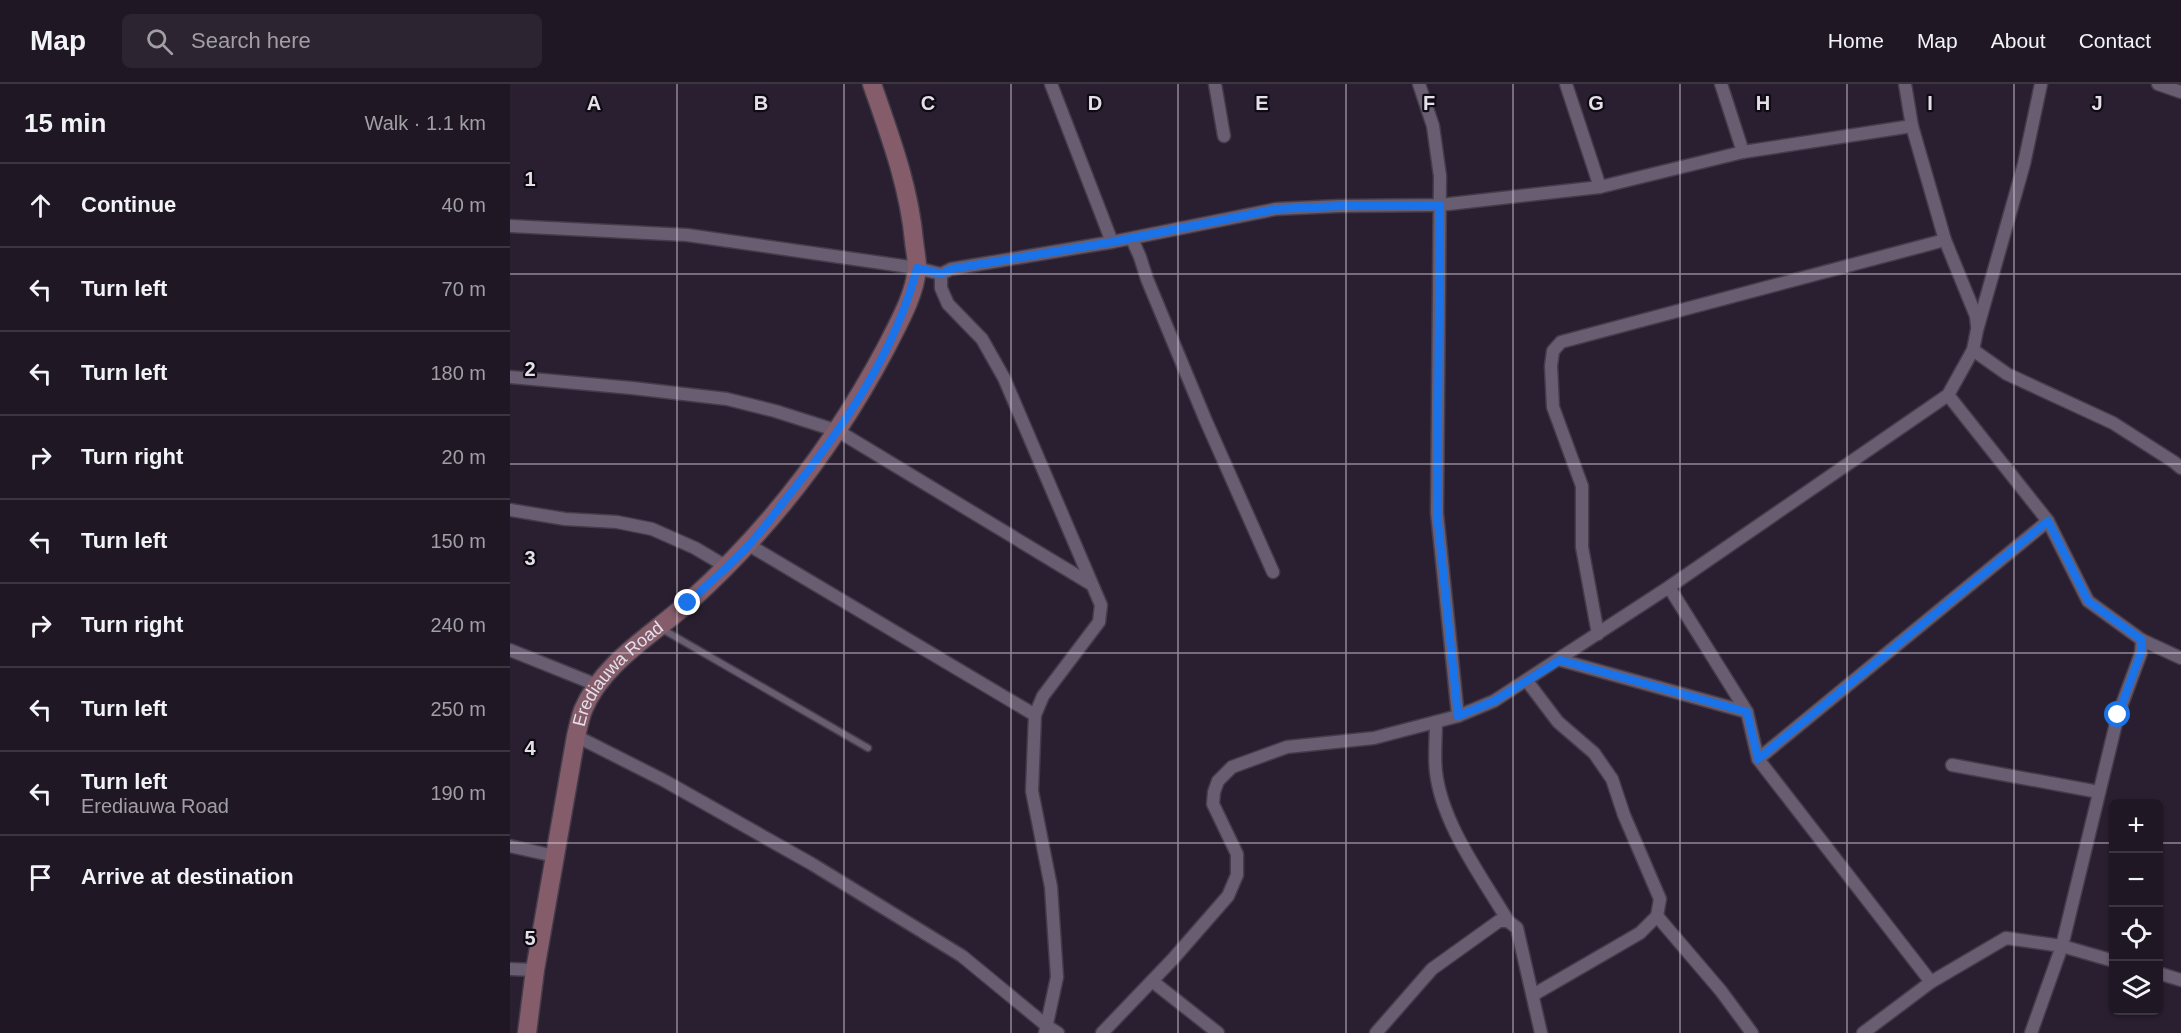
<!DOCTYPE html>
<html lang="en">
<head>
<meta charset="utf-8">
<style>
  :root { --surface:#1f1724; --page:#2c2431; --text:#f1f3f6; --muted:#a19fa6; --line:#3c3641 }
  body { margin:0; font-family:Helvetica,sans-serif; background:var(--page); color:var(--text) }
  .controls { position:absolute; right:18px; bottom:18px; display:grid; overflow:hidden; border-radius:9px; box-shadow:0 2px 4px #0004 }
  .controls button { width:54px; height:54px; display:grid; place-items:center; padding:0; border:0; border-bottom:2px solid var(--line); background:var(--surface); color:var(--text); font:30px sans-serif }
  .stop { position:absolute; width:18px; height:18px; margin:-14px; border:4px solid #1a73e8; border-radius:50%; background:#fff }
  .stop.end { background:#1a73e8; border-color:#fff; box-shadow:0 2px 6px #0008 }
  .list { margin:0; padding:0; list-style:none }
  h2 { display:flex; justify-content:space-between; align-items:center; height:78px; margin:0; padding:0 24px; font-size:26px }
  h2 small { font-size:20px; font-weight:400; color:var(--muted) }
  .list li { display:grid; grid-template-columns:39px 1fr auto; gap:18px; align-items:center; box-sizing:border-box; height:84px; padding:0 24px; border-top:2px solid var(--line) }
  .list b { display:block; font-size:22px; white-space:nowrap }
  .list p { margin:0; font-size:20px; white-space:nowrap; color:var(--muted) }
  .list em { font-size:20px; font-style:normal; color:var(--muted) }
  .icon { flex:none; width:33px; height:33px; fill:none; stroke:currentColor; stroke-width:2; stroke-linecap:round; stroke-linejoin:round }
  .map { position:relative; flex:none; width:1671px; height:949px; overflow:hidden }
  header { display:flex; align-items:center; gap:36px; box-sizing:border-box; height:84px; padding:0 30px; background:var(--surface); border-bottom:2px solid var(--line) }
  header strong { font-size:28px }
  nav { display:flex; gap:33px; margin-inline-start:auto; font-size:21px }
  .search { width:420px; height:54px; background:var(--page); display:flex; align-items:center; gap:15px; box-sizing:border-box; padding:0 21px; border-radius:9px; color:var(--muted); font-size:22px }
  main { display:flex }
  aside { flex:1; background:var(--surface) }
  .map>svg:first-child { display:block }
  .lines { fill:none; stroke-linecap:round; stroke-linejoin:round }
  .lane-casing { stroke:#443c4a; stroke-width:9 }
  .street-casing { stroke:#443c4a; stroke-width:15 }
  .secondary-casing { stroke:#443c4a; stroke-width:21 }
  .lane { stroke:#685d71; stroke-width:6 }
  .street { stroke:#685d71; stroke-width:12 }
  .secondary { stroke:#855c69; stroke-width:18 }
  .route { stroke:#1a73e8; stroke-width:8 }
  .grid { fill:none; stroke:#e5dfea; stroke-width:1.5; stroke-opacity:0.55 }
  .labels { text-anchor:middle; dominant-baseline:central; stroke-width:4.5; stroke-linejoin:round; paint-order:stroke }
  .street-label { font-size:18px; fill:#e5dfea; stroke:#0f0b13 }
  .grid-label { font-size:20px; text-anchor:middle; font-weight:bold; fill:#e5dfea; stroke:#0f0b13; stroke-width:4.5; stroke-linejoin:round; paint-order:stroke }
</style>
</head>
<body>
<header>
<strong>Map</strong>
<div class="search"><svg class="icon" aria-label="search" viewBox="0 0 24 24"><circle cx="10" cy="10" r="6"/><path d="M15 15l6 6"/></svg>Search here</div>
<nav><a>Home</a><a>Map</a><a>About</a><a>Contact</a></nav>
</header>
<main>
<aside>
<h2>15 min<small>Walk · 1.1 km</small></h2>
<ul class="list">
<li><svg class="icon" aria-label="ahead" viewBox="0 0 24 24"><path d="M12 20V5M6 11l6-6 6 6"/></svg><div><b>Continue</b></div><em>40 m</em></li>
<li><svg class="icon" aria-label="left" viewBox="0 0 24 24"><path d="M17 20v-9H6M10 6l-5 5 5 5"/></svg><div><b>Turn left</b></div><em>70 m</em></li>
<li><svg class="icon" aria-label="left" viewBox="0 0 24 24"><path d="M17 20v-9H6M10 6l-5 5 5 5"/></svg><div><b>Turn left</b></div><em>180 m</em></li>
<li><svg class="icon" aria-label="right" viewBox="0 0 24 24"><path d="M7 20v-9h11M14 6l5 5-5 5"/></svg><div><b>Turn right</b></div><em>20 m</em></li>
<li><svg class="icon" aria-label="left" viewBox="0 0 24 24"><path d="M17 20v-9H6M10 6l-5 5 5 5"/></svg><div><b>Turn left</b></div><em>150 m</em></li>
<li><svg class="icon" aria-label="right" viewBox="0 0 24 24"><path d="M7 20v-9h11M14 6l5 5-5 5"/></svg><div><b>Turn right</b></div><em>240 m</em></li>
<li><svg class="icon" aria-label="left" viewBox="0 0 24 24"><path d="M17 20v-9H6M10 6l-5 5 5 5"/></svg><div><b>Turn left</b></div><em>250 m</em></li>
<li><svg class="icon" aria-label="left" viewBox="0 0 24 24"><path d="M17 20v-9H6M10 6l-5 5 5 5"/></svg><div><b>Turn left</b><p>Erediauwa Road</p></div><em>190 m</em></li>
<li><svg class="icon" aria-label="arrive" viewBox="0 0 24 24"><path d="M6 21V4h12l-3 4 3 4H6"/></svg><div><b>Arrive at destination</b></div></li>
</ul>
</aside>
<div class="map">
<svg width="1671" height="949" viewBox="0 0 1671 949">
  <rect width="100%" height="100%" fill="#291f30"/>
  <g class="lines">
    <g class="lane-casing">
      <polyline id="lane" points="152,545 358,664"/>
    </g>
    <g class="street-casing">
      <g id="street">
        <polyline points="541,0 602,158"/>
        <polyline points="705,0 714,52"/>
        <polyline points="909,0 923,42 930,92 927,429 948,632"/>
        <polyline points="1056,0 1090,103"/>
        <polyline points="1211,0 1233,68"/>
        <polyline points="1395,0 1402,42 1435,156 1466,232 1467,242"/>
        <polyline points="1648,0 1671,8"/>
        <polyline points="0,142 177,151 407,184 431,190 441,185 602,158 766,125 829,122 930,121 1090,103 1233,68 1402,42"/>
        <polyline points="622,155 630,173 637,195 696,337 763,488"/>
        <polyline points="431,190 431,204 438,220 472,255 494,294 591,521 589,538 533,612 525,631 522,707 541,803 547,893 535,949"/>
        <polyline points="1463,266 1497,290 1603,339 1664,378 1671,384"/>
        <polyline points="0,293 122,304 217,315 265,327 328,347 581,500"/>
        <polyline points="1438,311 1538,437 1578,517 1632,556 1671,574"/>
        <polyline points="0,426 55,435 107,438 142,445 185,464 217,483"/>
        <polyline points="239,461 525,631"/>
        <polyline points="1159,503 1237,628 1248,675 1421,898"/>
        <polyline points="1088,550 1072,463 1072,402 1043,323 1041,282 1043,267 1051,258 1435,156"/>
        <polyline points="0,566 87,601"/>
        <polyline points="1050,576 1237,628"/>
        <polyline points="1017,597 1048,638 1084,669 1102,695 1114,731 1150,815 1147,832 1130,849 1023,911"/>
        <path d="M926 638C926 654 924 672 926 688 932 740 972 793 998 837L1007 844 1031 949"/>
        <polyline points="66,652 155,697 302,780 452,872 537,942 548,949"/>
        <polyline points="1248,675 1538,437"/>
        <polyline points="1442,681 1589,708"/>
        <polyline points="0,762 45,772"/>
        <polyline points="1147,832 1211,907 1242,949"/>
        <polyline points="0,885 25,886"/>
        <polyline points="1648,889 1671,896"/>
        <polyline points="642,897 708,949"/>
        <polyline points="592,949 663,875 718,812 727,791 727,770 703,720 704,708 708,697 722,683 777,663 864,654 948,632 984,617 1159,503 1438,311 1463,266 1467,246 1514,80 1531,0"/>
        <polyline points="866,949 922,885 989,837 998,837"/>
        <polyline points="1353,949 1421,898 1496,854 1552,862 1604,877"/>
        <polyline points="1521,949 1552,862 1608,631 1631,569 1632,556"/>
      </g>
    </g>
    <g class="secondary-casing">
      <g id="secondary">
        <path id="s1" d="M17 949 25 886 66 652C68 644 70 634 73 626 93 578 144 550 180 517 261 444 325 360 376 264 388 240 405 211 407 184 407 175 405 166 404 157 399 102 380 52 362 0"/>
      </g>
    </g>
    <use href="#lane" class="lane"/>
    <use href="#street" class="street"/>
    <use href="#secondary" class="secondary"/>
  </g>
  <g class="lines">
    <path class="route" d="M178 519C198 500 219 482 238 462 251 448 263 432 275 416 330 348 385 270 407 184L431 190 441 185 602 158 766 125 829 122 930 121 927 429 948 632 984 617 1050 576 1237 628 1248 675 1538 437 1578 517 1632 556 1631 568 1608 631"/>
  </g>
  <path class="grid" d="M167 0V949M334 0V949M501 0V949M668 0V949M836 0V949M1003 0V949M1170 0V949M1337 0V949M1504 0V949M0 190H1671M0 380H1671M0 569H1671M0 759H1604M1648 759H1671"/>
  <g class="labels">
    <g class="street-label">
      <text stroke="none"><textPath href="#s1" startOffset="378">Erediauwa Road</textPath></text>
    </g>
  </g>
  <g class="grid-label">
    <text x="84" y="26">A</text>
    <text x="251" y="26">B</text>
    <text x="418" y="26">C</text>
    <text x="585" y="26">D</text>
    <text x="752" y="26">E</text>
    <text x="919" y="26">F</text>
    <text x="1086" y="26">G</text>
    <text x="1253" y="26">H</text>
    <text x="1420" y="26">I</text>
    <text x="1587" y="26">J</text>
    <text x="20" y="102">1</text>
    <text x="20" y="292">2</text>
    <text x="20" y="481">3</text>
    <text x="20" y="671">4</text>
    <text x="20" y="861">5</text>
  </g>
</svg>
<div class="controls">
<button>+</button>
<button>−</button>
<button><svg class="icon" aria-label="locate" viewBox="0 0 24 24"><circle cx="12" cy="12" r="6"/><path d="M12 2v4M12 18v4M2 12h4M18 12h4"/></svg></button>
<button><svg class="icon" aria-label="layers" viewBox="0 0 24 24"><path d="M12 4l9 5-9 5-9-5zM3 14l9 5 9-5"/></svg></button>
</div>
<div class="stop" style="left:1608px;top:631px"></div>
<div class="stop end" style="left:178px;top:519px"></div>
</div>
</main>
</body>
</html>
